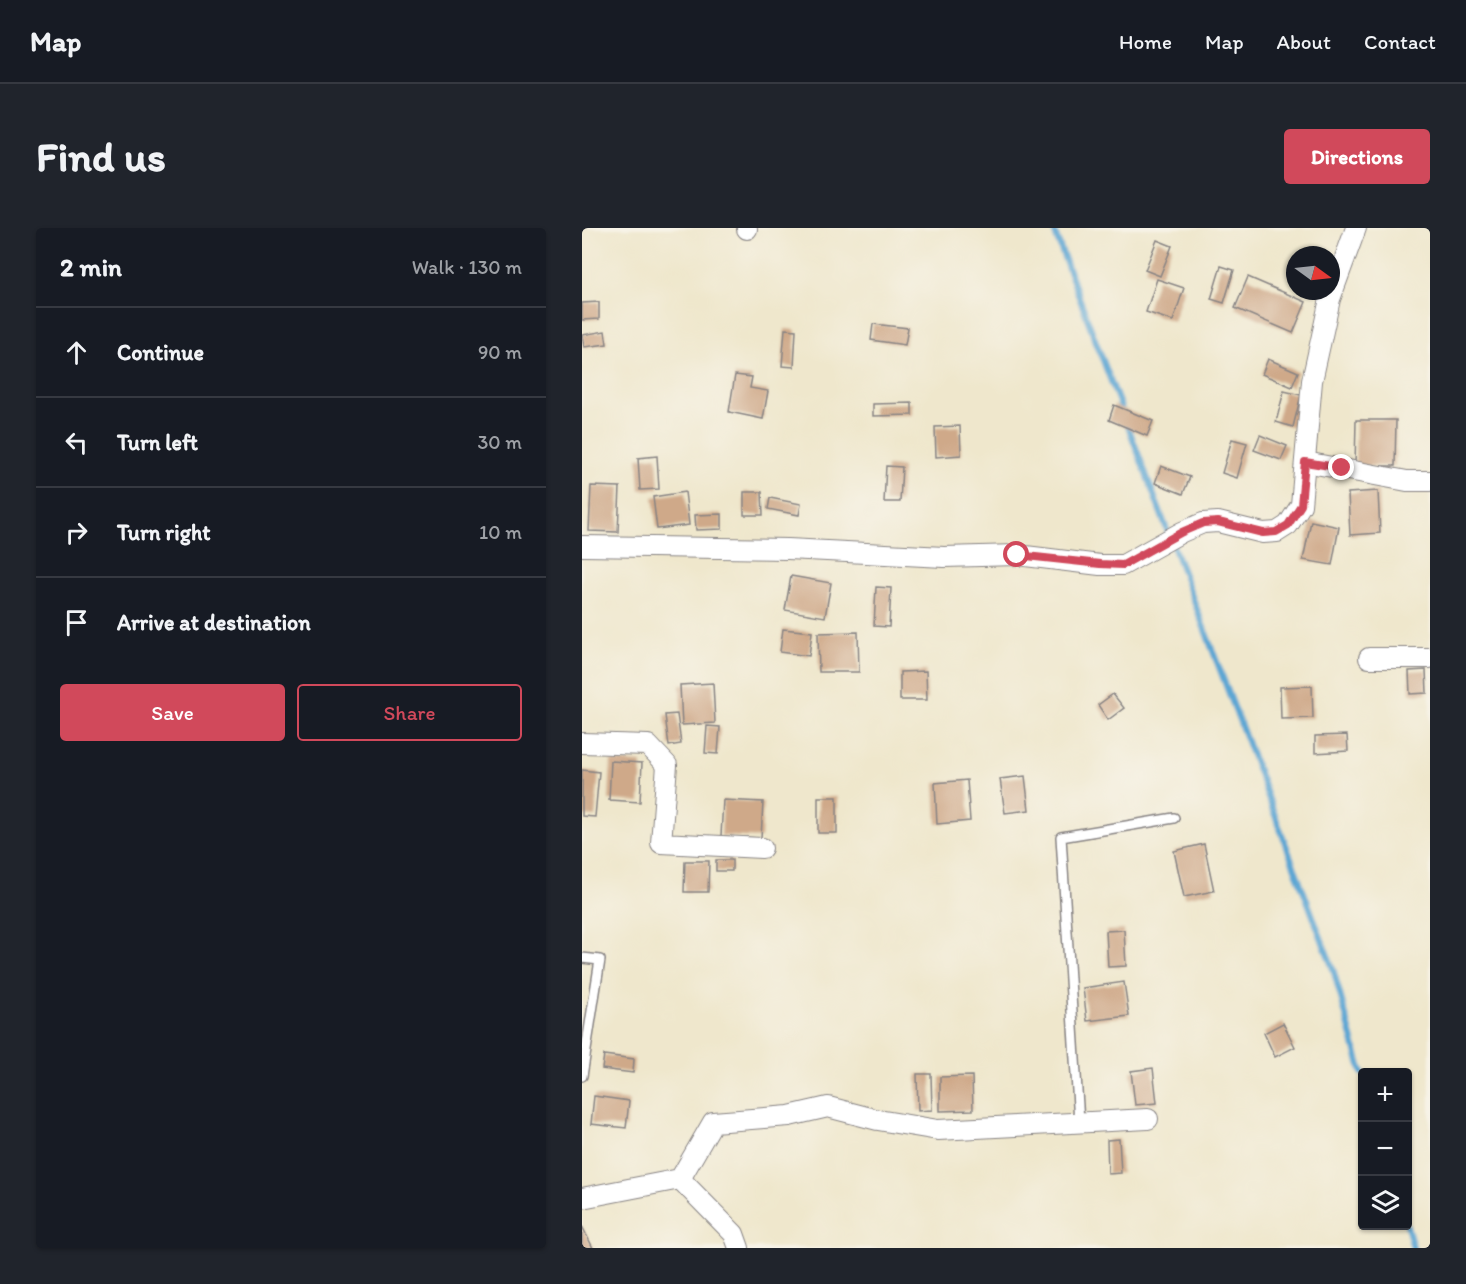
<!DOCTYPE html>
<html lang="en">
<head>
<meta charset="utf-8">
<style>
  :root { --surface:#171b24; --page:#20242c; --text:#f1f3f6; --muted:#9ea1a6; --line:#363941; --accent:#d1495b }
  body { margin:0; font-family:Itim,sans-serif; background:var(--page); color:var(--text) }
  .controls { position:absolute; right:18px; bottom:18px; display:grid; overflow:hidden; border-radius:6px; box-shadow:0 2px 4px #0004 }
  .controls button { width:54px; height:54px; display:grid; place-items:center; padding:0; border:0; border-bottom:2px solid var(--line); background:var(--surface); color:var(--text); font:30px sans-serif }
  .compass { position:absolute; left:704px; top:18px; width:54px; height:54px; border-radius:50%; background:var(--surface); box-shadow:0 2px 4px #0004; rotate:105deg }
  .stop { position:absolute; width:18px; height:18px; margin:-14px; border:4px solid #d1495b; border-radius:50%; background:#fff }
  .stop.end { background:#d1495b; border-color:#fff; box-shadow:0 2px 6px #0008 }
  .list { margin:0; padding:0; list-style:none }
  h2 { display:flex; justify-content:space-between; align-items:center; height:78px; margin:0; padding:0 24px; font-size:26px }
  h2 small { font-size:20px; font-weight:400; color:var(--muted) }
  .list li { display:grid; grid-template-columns:39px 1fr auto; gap:18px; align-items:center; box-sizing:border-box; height:90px; padding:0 24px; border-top:2px solid var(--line) }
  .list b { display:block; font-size:22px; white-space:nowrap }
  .list em { font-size:20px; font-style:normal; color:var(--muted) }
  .actions { display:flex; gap:12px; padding:18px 24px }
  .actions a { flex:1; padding:14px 0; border:2px solid var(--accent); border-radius:6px; text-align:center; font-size:21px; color:var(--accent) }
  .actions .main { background:var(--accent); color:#fff }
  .icon { flex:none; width:33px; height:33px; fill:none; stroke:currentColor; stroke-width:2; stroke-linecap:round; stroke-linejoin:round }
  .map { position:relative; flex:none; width:848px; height:1020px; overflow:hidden; border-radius:6px }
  header { display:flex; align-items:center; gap:36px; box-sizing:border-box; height:84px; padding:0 30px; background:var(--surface); border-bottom:2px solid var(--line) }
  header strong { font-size:28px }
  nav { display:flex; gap:33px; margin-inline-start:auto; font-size:21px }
  .intro { display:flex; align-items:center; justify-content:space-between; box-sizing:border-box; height:144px; padding:0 36px }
  h1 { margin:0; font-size:42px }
  .button { padding:15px 27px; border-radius:6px; background:var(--accent); color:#fff; font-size:21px; font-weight:700 }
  main { display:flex; gap:36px; padding:0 36px }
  aside { flex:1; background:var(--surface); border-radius:6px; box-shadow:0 2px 4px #0004 }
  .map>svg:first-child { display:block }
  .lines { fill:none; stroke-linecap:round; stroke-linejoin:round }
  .stream { stroke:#5ca6d3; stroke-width:6 }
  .building { fill:#cfa989 }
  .lane-casing { stroke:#888484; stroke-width:12 }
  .street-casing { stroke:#888484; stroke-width:22 }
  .lane { stroke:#fff; stroke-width:9 }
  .street { stroke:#fff; stroke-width:20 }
  .route { stroke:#d1495b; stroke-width:8 }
</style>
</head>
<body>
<header>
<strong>Map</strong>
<nav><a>Home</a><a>Map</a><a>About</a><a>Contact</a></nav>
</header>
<div class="intro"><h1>Find us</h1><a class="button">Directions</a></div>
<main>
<aside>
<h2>2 min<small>Walk · 130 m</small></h2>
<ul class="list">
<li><svg class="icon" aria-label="ahead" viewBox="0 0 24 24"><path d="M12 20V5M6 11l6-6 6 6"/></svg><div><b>Continue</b></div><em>90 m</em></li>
<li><svg class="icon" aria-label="left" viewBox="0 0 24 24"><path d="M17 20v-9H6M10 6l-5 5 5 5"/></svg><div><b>Turn left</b></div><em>30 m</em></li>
<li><svg class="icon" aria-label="right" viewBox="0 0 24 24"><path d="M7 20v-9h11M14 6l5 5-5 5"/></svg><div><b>Turn right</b></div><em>10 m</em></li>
<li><svg class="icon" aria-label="arrive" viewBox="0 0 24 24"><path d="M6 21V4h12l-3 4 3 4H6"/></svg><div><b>Arrive at destination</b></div></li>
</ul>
<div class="actions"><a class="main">Save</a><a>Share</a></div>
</aside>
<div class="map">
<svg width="848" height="1020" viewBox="0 0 848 1020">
  <rect width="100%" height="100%" fill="#f7f3e8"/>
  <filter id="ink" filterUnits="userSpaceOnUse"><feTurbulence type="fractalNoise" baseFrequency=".0167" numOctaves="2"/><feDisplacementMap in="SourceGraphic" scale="12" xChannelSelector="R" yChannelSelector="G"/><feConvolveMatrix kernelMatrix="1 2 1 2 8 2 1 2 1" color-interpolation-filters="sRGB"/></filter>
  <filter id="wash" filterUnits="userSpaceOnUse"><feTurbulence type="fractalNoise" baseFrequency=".008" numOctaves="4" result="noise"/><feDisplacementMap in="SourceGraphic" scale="24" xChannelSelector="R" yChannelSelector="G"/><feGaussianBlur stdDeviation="1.35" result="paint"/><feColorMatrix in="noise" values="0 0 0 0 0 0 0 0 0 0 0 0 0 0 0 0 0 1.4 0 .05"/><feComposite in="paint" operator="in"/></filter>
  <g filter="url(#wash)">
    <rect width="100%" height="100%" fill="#efe7cc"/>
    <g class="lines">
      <g class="stream">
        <polyline points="471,0 751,741 780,845"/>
        <polyline points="825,998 831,1020"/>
      </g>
    </g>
    <g id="blocks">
      <g class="building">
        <polygon points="575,12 590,18 578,48 563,42"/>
        <polygon points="639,38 652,42 642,75 629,71"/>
        <polygon points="666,49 724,74 711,105 653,80"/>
        <polygon points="575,51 602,60 591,93 564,84"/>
        <polygon points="17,74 17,91 0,92 0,75"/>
        <polygon points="291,96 326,100 323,117 289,112"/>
        <polygon points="203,101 214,102 212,139 200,138"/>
        <polygon points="23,103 25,116 2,119 0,107"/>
        <polygon points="686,131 716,144 710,159 680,146"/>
        <polygon points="153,147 170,149 168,160 186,163 181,191 147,184"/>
        <polygon points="702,163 719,167 711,199 694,194"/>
        <polygon points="330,175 330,187 291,188 291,176"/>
        <polygon points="532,177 571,193 565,208 527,192"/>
        <polygon points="774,192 814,192 813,238 773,238"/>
        <polygon points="378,198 379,227 354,229 353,199"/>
        <polygon points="678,207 705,218 699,232 672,222"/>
        <polygon points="650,211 665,215 655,250 640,245"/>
        <polygon points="75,228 77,261 58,262 56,230"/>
        <polygon points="304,238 320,239 318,274 302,274"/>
        <polygon points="579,238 608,249 601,266 573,255"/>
        <polygon points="9,258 38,259 36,304 7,303"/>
        <polygon points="796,263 798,305 768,307 766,265"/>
        <polygon points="103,264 107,297 75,301 71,269"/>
        <polygon points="162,264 180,264 181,287 162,287"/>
        <polygon points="188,270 219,276 217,287 186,281"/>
        <polygon points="140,286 140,301 114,302 113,287"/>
        <polygon points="729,293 757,299 750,337 721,332"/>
        <polygon points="209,348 249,355 243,389 203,382"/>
        <polygon points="294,359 309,360 307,399 292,398"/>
        <polygon points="201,401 230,404 227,428 198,424"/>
        <polygon points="276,404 277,444 237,444 236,405"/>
        <polygon points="844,442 845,465 828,466 827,443"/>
        <polygon points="344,443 345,472 318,472 318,444"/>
        <polygon points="131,455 133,495 100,497 98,457"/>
        <polygon points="730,458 731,490 699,491 698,459"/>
        <polygon points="531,466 542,480 526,492 516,477"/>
        <polygon points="95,486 99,516 87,518 83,487"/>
        <polygon points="125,498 138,499 136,526 123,525"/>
        <polygon points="765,507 766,523 733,525 733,508"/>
        <polygon points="29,533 60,535 58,574 27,572"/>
        <polygon points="0,542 17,544 13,589 0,588"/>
        <polygon points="443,548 447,582 423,585 418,551"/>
        <polygon points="385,552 388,593 355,596 353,555"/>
        <rect x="236" y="569" width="19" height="36"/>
        <polygon points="141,572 181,574 179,610 139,608"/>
        <polygon points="622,616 632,663 602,669 592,623"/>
        <rect x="134" y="632" width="16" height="11"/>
        <polygon points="103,633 127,633 126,664 102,664"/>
        <polygon points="542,702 544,738 526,739 524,703"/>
        <polygon points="542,754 547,788 505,793 501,760"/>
        <polygon points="701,795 713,819 693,829 682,805"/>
        <polygon points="22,827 52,831 51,845 20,841"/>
        <polygon points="571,840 575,875 553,877 549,843"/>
        <polygon points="335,846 349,846 350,882 336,883"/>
        <polygon points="390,848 391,882 358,883 358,849"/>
        <polygon points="12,868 47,873 44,900 9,896"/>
        <polygon points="537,911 539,945 526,946 525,912"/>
        <polygon points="0,998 11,1020 0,1020"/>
      </g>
    </g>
  </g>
  <g filter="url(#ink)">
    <use href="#blocks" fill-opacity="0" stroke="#888484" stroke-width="1.5"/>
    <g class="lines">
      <g class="lane-casing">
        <g id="lane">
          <polyline points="0,730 18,732 0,848"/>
          <polyline points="497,894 479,609 592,590"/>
        </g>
      </g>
      <g class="street-casing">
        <g id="street">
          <polyline points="165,0 165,1"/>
          <polyline points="723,234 825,253 848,253"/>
          <polyline points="0,318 206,321 362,329 435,327 518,337 541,337 600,304 621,295 636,294 681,305 695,304 706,297 719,277 730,153 748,71 774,0"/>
          <polyline points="787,430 848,430"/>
          <polyline points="0,515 66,517 85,537 79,615 180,620"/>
          <polyline points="98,951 152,1006 157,1020"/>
          <polyline points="0,970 98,951 131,894 207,888 246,879 296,892 356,902 566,891"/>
        </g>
      </g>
      <use href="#lane" class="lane"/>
      <use href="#street" class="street"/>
    </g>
  </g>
  <g class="lines" filter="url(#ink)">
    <polyline class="route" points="435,327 518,336 541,337 600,304 621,295 636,294 681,305 694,304 706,297 719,277 723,234 760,240"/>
  </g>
</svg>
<div class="controls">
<button>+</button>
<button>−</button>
<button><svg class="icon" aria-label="layers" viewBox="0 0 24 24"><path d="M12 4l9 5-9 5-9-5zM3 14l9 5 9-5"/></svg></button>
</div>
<svg class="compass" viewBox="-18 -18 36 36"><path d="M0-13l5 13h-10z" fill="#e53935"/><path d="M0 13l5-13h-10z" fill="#9ea1a6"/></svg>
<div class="stop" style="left:435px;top:327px"></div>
<div class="stop end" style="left:760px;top:240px"></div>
</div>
</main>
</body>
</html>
